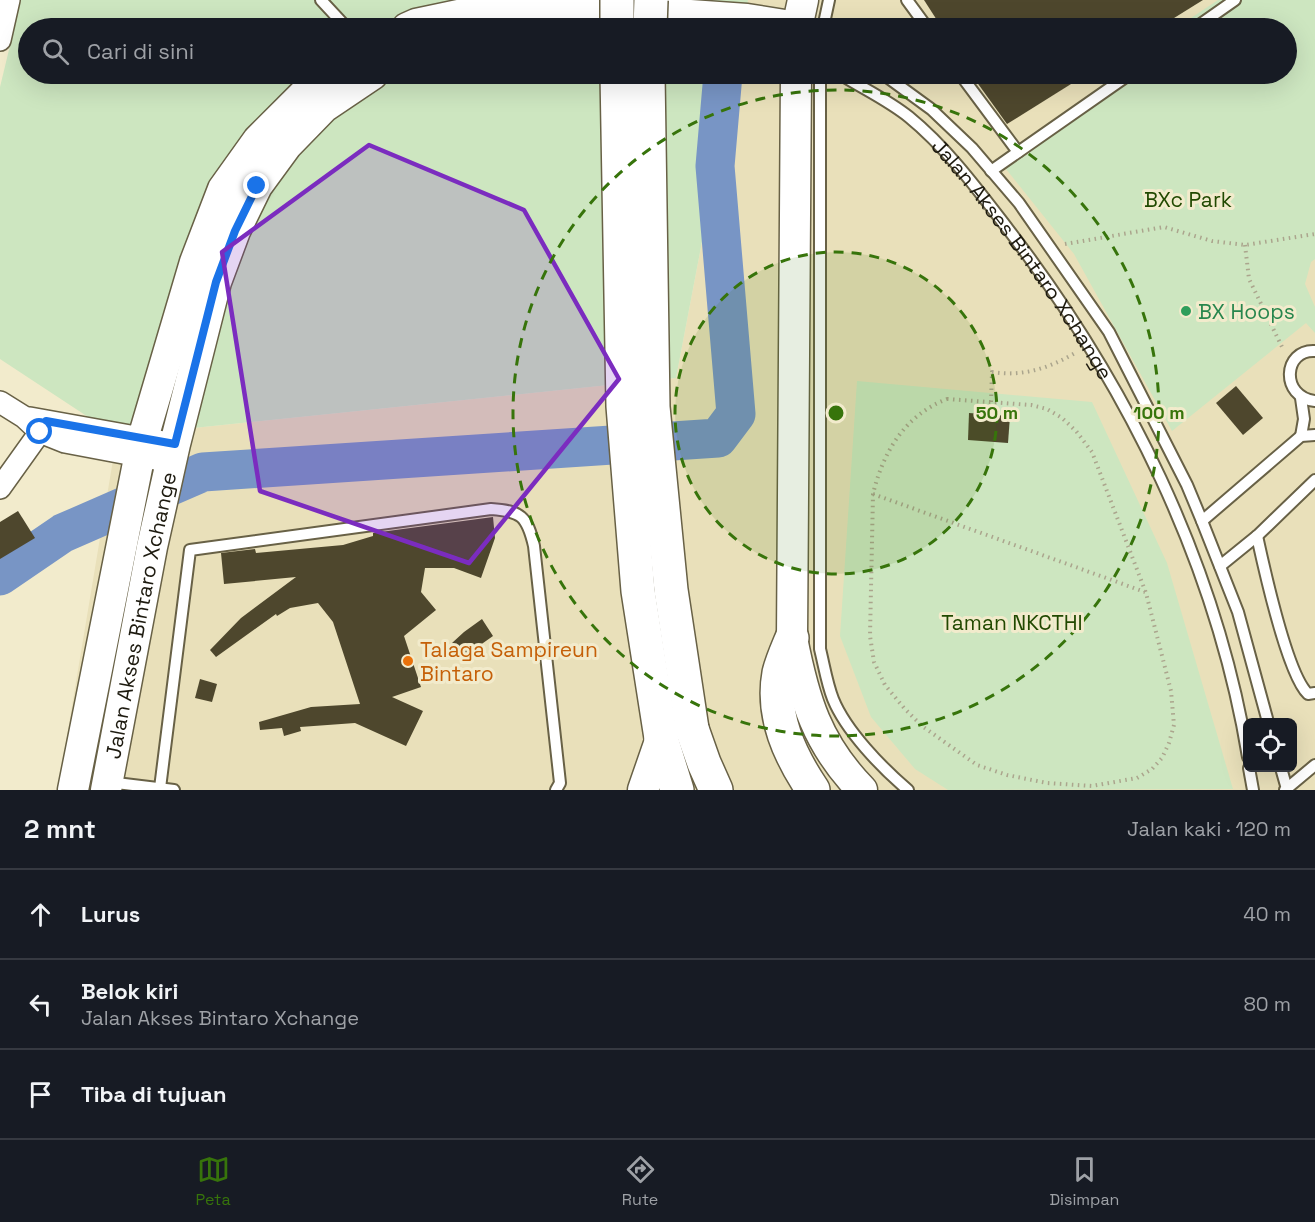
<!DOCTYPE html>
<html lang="id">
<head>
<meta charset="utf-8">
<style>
  :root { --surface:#171b24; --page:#20242c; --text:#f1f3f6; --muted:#9ea1a6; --line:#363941; --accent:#37740b }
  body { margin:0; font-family:"Space Grotesk",sans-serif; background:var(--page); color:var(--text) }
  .controls { position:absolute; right:18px; bottom:18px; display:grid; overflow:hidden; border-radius:9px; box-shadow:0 6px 24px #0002 }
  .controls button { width:54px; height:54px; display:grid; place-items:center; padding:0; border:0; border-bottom:2px solid var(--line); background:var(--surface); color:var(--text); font:30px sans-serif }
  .stop { position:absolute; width:18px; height:18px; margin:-14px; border:4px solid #1a73e8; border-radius:50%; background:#fff }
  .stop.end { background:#1a73e8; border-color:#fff; box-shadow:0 2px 6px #0008 }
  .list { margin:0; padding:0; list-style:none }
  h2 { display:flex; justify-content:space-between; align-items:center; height:78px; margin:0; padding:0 24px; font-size:26px }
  h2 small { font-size:20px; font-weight:400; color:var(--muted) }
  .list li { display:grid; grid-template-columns:39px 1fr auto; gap:18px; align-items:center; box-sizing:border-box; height:90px; padding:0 24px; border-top:2px solid var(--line) }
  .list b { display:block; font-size:22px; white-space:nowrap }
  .list p { margin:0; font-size:20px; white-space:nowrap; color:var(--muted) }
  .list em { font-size:20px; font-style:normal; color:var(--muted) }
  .icon { flex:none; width:33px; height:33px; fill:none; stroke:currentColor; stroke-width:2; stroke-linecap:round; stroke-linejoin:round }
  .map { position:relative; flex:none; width:1315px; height:790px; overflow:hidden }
  .search { position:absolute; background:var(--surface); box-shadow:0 6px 24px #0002; left:18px; right:18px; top:18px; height:66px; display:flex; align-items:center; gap:15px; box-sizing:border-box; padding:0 21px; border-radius:33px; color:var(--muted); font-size:22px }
  .sheet { height:348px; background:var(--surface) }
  nav { display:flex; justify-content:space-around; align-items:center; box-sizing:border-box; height:84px; border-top:2px solid var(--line); background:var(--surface); font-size:16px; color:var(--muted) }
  nav a { display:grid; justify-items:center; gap:3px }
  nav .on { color:var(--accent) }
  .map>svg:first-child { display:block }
  .built { fill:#e9e0ba; fill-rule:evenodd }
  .green { fill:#cde6c0 }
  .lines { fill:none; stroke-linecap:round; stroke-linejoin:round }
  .river { stroke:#7895c5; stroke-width:39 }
  .building { fill:#4e472d }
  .lane-casing { stroke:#686146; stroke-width:14 }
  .street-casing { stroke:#686146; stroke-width:24 }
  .secondary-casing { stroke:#686146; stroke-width:33 }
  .primary-casing { stroke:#686146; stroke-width:36 }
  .highway-casing { stroke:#686146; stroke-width:36 }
  .path { stroke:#aba58d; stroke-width:4; stroke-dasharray:1.5 4.5; stroke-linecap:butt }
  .lane { stroke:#fff; stroke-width:10 }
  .street { stroke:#fff; stroke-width:21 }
  .secondary { stroke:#fff; stroke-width:30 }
  .primary { stroke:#fff; stroke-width:33 }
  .highway { stroke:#fff; stroke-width:33 }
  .highway-bridge-casing { stroke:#686146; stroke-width:36; stroke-linecap:butt }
  .highway-bridge { stroke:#fff; stroke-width:33 }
  .route { stroke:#1a73e8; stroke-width:8 }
  .marked { fill:#7b2cbf; fill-opacity:0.2; stroke:#7b2cbf; stroke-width:4.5; stroke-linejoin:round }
  .ring { fill:none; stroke:#37740b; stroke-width:3; stroke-dasharray:10 8 }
  .leisure-dot { fill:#2e9e5b; stroke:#f2ebcc; stroke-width:2 }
  .food-dot { fill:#e8710a; stroke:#f2ebcc; stroke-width:2 }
  .labels { text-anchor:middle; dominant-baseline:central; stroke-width:6; stroke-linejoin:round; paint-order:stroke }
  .park-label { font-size:21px; fill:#214900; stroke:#f2ebcc }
  .street-label { font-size:21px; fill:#1d1a0f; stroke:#f2ebcc }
  .leisure-label { font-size:21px; fill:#27864d; stroke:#f2ebcc; text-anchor:start }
  .food-label { font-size:21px; fill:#c56008; stroke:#f2ebcc; text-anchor:start }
  .centre { fill:#37740b; stroke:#f2ebcc; stroke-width:3 }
  .ring-label { font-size:18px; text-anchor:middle; font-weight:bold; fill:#37740b; stroke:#f2ebcc; stroke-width:6; stroke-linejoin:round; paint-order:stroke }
</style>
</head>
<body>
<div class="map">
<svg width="1315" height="790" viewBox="0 0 1315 790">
  <rect width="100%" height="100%" fill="#f2ebcc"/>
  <path class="built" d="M748 0H1315V790H58L117 436 676 378 734 74H1286V28H743ZM1248 722H1292V768H1248Z"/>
  <g class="green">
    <polygon points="21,0 748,0 743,28 28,28 28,74 734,74 676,378 117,436 0,359 0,87"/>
    <polygon points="1218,0 1315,0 1315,259 1311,262 1305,284 1315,307 1315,333 1306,323 1172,431 1074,254 1006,169 1082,100 1117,74 1286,74 1286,28 1176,28"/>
    <polygon points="857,381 1092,402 1167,563 1233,789 948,790 915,769 871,717 840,636"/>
  </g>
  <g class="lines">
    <polyline class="river" points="0,576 63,533 203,472 718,438 736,414 715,166 723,74"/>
  </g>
  <g class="building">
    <polygon points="924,0 1203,0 1158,28 942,28"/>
    <polygon points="971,74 1087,74 1007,124"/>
    <polygon points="1236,386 1263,418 1243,435 1216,403"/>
    <polygon points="969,413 1010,416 1008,443 968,440"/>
    <polygon points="18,511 35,538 0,559 0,522"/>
    <polygon points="493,517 495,538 481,578 454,568 425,568 421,592 436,610 404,636 421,687 392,697 423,711 406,746 355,723 300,727 301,731 284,736 282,728 260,730 259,722 311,707 360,704 333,622 318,603 290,608 277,616 276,614 216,657 210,650 241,618 296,577 224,584 221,553 255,549 256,553 343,545 373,536 373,533"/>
    <polygon points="482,619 493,636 476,648 467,657 452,643 464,632"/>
    <polygon points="200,679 217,684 212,702 195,698"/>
  </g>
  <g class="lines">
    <g class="lane-casing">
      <g id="lane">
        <polyline points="321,0 347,28"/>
        <polyline points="907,0 926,26 924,28"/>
        <polyline points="823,28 829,0"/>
        <polyline points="1195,28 1235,0"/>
        <path d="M820 74V649C824 665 827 684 833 699 846 731 882 768 908 790"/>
        <path id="s1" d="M840 74C862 88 888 100 909 117 947 148 978 190 1008 229 1127 384 1216 563 1248 757"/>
        <polyline points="883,74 931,109 972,148 1019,203 1109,332 1187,485 1202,521 1238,612 1268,722"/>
        <polyline points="960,74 1018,152"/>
        <polyline points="991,171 1130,74"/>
        <path d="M1315 351C1283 349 1280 397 1315 401"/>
        <polyline points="1301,436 1304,419 1301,398"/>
        <polyline points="1202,521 1301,436 1315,435"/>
        <path d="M1257 536C1264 568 1287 674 1308 694L1315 693"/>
        <polyline points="1220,566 1257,536 1315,480"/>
        <polyline points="1249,768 1253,790"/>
        <polyline points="1281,768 1287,789"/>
        <polyline points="108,782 174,790"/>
        <path d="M160 788 190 550 491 509C521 511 527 516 534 546L560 783 556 790"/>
        <polyline points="1285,790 1315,765"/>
      </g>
    </g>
    <g class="street-casing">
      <g id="street">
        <polyline points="0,40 9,0"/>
        <polyline points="0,402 24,417 40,432 65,442 171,462"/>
        <polyline points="30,418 175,444"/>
        <polyline points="0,488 40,432 45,422"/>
      </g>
    </g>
    <g class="secondary-casing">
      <g id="secondary">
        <polyline points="407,28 416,24 477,11 690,15 747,19 797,27"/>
        <polyline points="797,28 803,0"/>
        <path d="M796 74 792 638C804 700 817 744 862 790"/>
        <polyline points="73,790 143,438 195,262 223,189 258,140 309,89 330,74"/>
        <path id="s2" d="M106 790 152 547 175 444 216 282 235 231 257 186 287 145 324 107 373 74"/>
        <polyline points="643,790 661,738"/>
      </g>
    </g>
    <g class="primary-casing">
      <g id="primary">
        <path d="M792 638C787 650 782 661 779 673 771 716 790 756 813 790"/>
        <polyline points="692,729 704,763 716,790"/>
        <polyline points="661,738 677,790"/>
      </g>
    </g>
    <g class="highway-casing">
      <g id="highway">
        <polyline points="617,74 623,406 638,591 661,738"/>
        <polyline points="648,74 653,407 671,590 692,729"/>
      </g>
    </g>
    <g class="path">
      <polyline points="1065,244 1164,227 1212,241 1245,245 1315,234"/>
      <polyline points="1245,245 1249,279 1283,349"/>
      <path d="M947 399 1031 405 1047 409 1062 418 1076 431 1092 452 1146 593 1171 691 1174 725 1169 743 1162 758 1152 769 1137 778 1092 786 1047 783 1007 775 977 765 922 726 904 708 885 685 874 662 870 636 873 494C883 452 905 415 947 399Z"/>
      <path d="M991 402 992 372C1023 377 1049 368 1075 353"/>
      <polyline points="873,494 1145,592"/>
    </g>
    <use href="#lane" class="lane"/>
    <use href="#street" class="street"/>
    <use href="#secondary" class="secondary"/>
    <use href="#primary" class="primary"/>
    <use href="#highway" class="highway"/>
    <g class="highway-bridge-casing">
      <g id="highway-bridge">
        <polyline points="617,28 617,0"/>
        <polyline points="650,28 651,0"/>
      </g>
    </g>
    <use href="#highway-bridge" class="highway-bridge"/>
  </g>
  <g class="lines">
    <polyline class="route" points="40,432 46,421 175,444 216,282 235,231 257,186"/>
  </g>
  <path class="marked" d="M369 145 524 210 619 379 469 563 260 491 222 252Z"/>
  <circle cx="836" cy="413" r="161" fill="#37740b" fill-opacity=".12"/>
  <g class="ring">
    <circle cx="836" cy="413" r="161"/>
    <circle cx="836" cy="413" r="323"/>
  </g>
  <circle class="leisure-dot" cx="1186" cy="311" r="6"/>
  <circle class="food-dot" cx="408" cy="661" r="6"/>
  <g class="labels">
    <g class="park-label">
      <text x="1188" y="199">BXc Park</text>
      <text x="1012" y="622">Taman NKCTHI</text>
    </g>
    <g class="street-label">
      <text stroke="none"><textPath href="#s1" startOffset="264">Jalan Akses Bintaro Xchange</textPath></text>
      <text stroke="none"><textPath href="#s2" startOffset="178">Jalan Akses Bintaro Xchange</textPath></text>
    </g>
    <g class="leisure-label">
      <text x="1198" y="311">BX Hoops</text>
    </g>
    <g class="food-label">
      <text x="420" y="649">Talaga Sampireun<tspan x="420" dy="24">Bintaro</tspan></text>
    </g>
  </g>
  <circle cx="836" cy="413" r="9" class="centre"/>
  <g class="ring-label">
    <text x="997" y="419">50 m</text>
    <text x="1159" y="419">100 m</text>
  </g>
</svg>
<div class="controls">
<button><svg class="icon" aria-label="locate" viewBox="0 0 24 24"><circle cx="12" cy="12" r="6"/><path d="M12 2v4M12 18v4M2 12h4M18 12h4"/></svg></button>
</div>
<div class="stop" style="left:40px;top:432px"></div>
<div class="stop end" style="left:257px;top:186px"></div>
<div class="search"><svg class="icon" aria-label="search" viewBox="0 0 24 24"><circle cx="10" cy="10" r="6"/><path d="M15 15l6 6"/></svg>Cari di sini</div>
</div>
<section class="sheet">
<h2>2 mnt<small>Jalan kaki · 120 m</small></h2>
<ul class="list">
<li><svg class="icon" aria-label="ahead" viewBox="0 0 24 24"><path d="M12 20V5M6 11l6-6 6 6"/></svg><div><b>Lurus</b></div><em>40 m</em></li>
<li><svg class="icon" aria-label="left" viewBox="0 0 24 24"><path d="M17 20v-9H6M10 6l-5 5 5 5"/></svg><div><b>Belok kiri</b><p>Jalan Akses Bintaro Xchange</p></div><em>80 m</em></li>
<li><svg class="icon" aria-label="arrive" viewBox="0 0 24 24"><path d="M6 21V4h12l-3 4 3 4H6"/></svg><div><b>Tiba di tujuan</b></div></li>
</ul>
</section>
<nav>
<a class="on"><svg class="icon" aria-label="map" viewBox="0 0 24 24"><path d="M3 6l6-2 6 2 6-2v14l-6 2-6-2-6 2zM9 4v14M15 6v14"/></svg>Peta</a>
<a><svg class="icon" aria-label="directions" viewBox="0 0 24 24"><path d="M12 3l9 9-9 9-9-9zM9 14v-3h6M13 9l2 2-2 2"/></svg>Rute</a>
<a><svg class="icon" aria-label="saved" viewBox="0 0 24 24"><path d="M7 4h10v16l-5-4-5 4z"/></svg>Disimpan</a>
</nav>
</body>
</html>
